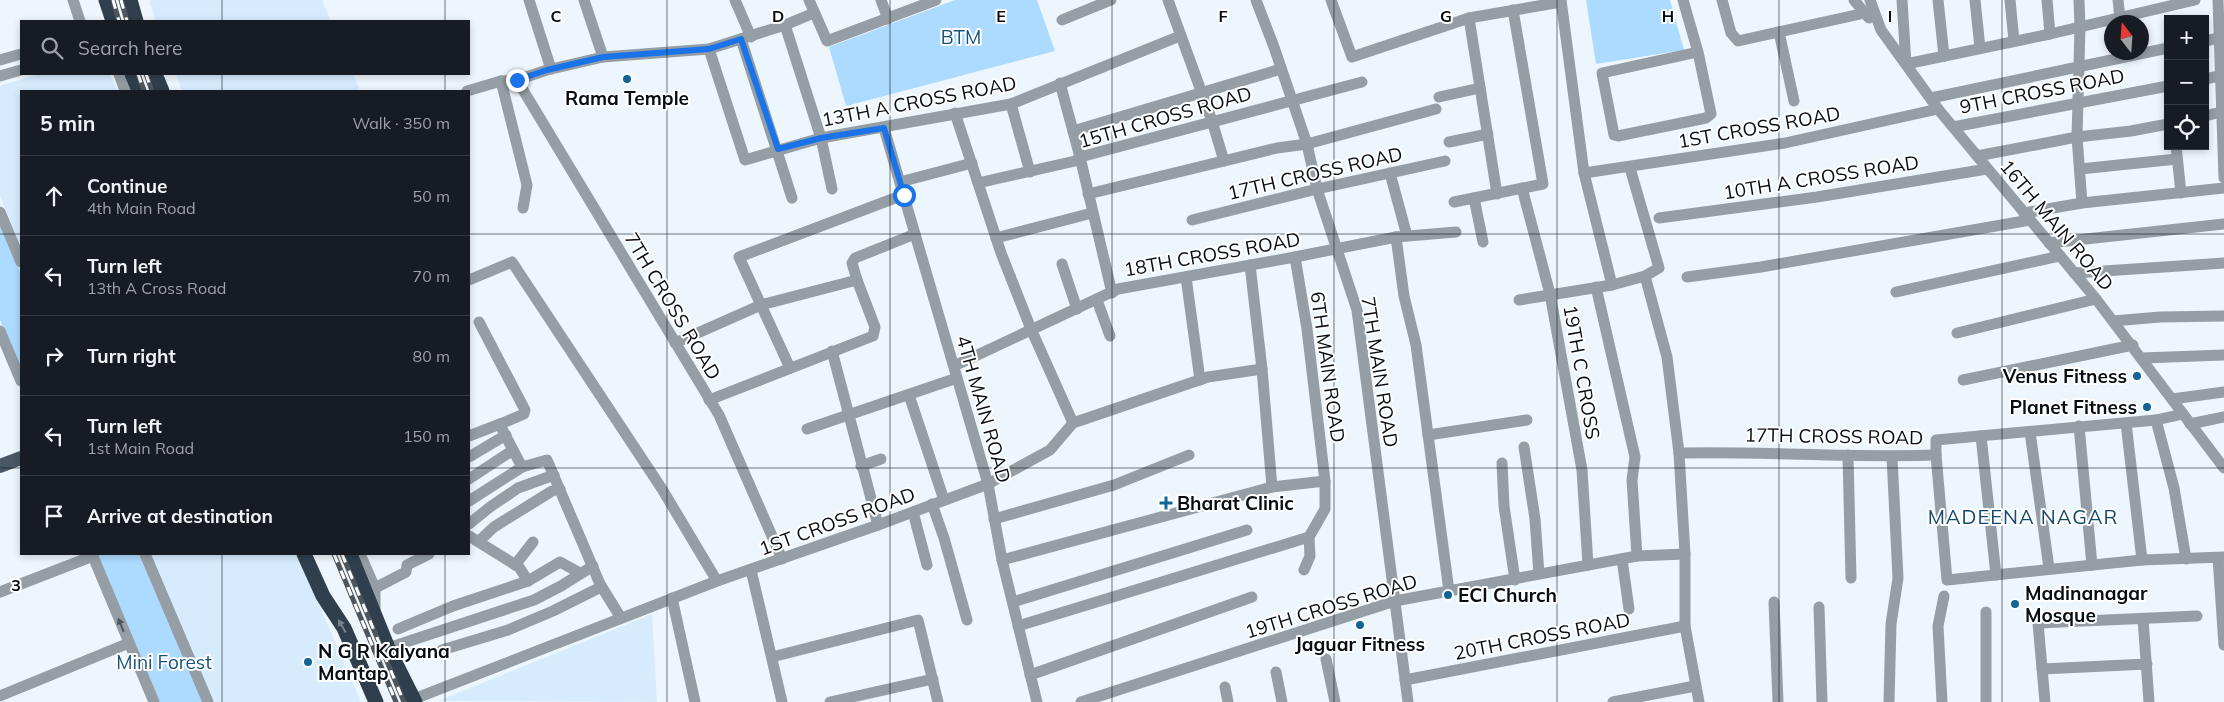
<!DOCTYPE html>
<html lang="en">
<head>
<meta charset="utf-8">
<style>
  :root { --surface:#171b24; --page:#20242c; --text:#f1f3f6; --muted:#9ea1a6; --line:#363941 }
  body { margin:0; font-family:Mulish,sans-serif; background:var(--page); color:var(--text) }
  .controls { position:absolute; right:15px; top:15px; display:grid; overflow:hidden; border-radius:0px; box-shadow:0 2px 8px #0003 }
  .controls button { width:45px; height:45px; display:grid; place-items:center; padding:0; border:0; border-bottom:1px solid var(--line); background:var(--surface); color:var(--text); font:25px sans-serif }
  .compass { position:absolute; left:2104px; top:15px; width:45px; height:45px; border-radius:50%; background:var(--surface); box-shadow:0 2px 8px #0003; rotate:343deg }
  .stop { position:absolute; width:15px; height:15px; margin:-11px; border:4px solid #1a73e8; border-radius:50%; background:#fff }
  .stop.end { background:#1a73e8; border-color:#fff; box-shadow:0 1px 5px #0008 }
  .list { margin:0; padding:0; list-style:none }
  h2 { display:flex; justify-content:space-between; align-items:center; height:65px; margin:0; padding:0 20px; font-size:21px }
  h2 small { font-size:16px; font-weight:400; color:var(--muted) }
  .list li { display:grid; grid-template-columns:32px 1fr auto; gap:15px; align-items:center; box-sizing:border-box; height:80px; padding:0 20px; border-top:1px solid var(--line) }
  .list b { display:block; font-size:19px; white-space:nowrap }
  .list p { margin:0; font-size:16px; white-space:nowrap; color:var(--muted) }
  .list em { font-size:16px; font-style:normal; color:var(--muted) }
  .icon { flex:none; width:28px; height:28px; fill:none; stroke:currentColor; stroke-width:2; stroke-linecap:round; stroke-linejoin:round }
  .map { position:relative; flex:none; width:2224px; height:702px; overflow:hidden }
  .search { position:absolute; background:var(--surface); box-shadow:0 2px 8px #0003; left:20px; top:20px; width:450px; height:55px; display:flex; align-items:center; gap:12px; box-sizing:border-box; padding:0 18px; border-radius:0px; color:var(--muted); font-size:19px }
  .panel { position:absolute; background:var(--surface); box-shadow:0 2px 8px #0003; left:20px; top:90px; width:450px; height:465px; border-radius:0px }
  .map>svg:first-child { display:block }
  .built { fill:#d6ecfe }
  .green { fill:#addbff }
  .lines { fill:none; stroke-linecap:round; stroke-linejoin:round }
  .minor { stroke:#959ea5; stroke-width:11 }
  .major { stroke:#495864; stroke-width:14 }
  .highway { stroke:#2f3f4d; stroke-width:15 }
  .rail-casing { stroke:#4e555b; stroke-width:5 }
  .rail { stroke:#fff; stroke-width:3; stroke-dasharray:9; stroke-linecap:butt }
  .oneway { fill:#4e555c }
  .oneway2 { fill:#78828b }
  .route { stroke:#1a73e8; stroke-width:6 }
  .grid { fill:none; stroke:#060c12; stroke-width:1; stroke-opacity:0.55 }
  .poi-dot { fill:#126496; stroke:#fff; stroke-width:2 }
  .labels { text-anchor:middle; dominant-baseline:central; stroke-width:4; stroke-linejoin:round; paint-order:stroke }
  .park-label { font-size:19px; fill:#19537a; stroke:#fff }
  .street-label { font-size:19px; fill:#060c12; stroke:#fff }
  .poi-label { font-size:19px; font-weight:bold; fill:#060c12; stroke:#fff; text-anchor:start }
  .neighbourhood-label { font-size:20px; letter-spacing:1px; fill:#14496c; stroke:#fff }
  .grid-label { font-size:16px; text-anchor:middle; font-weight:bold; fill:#060c12; stroke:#fff; stroke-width:4; stroke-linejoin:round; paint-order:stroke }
</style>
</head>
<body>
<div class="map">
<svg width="2224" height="702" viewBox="0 0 2224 702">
  <rect width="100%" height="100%" fill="#edf6fc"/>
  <g class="built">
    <polygon points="153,0 322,0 331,21 156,21 149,1"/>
    <polygon points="39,74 110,74 117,91 21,91 21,247 0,196 0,86"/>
    <polygon points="176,74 353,74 360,91 182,91"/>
    <polygon points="148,554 297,554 361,702 212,702"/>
    <polygon points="652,614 657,702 438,701"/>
  </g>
  <g class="green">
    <polygon points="955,0 1037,0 1055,51 846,106 829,47"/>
    <polygon points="1586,0 1670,0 1684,50 1596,64"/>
    <polygon points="0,224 21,274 21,369 0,320"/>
    <polygon points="98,554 140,554 203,702 158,702"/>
  </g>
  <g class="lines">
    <g class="minor">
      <polyline points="73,0 80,21"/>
      <polyline points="529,0 551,69"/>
      <polyline points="584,0 603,57"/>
      <polyline points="735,0 751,37"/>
      <polyline points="809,0 827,41 936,0"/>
      <polyline points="881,0 888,19"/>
      <polyline points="1168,0 1212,121 1224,161"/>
      <polyline points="1256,0 1274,47 1307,144 1317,189 1357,310 1408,702"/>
      <polyline points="1331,0 1352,57 1469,18 1561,2"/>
      <polyline points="1561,0 1584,173 1612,285"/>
      <polyline points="1683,0 1698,52 1711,114 1706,118 1618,136 1614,135 1602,73 1698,52"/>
      <polyline points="1722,0 1731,33 1738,41 1865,13"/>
      <polyline points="1854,0 1869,18"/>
      <polyline points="1870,0 1881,30 1938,109 2096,299 2224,468"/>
      <polyline points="1902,0 1906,64 2050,34 2195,0"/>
      <polyline points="1938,0 1944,56"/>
      <polyline points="1975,0 1980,48"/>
      <polyline points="2010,0 2014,41"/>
      <polyline points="2047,0 2050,34"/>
      <polyline points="2079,0 2080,27 2077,137 2082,203"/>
      <polyline points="2118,0 2120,18"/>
      <polyline points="2218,0 2224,178"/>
      <polyline points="1469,18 1497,194"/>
      <polyline points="1062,20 1111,0"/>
      <polyline points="785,25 821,138 832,189"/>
      <polyline points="1779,32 1794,101"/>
      <polyline points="741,39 792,198"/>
      <polyline points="2205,41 2219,38"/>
      <polyline points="709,49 745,160 821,138 1011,104 1180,36"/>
      <polyline points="0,60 21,54"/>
      <polyline points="119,74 125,91"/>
      <polyline points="0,76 21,70"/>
      <polyline points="2205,79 2219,76"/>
      <polyline points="517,80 719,415 782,559"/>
      <polyline points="501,81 527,185 523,208"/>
      <polyline points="1060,83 1080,157 1112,293"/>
      <polyline points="467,91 501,81 517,80 547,70 603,57 709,49 785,25 814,13"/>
      <polyline points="1439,97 1480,88"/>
      <polyline points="1931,98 2168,48"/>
      <polyline points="1011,104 1030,172"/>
      <polyline points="955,113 1001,253 1031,329 1073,423"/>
      <polyline points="2205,116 2221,112"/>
      <polyline points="1953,127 2168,86"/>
      <polyline points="884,128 988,484 1002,560 1037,702"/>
      <polyline points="1073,131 1281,69"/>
      <polyline points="1449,142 1488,134"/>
      <polyline points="2176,146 2181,193"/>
      <polyline points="1977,156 2077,137 2131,131 2168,124"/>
      <polyline points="1630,168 1659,268 1645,276 1667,357 1679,453 1685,554 1685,626 1699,702"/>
      <polyline points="2080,169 2177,159"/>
      <polyline points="1390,173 1407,236"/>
      <polyline points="1584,173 1785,143 1938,109"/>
      <polyline points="900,182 972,163"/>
      <polyline points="978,183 1075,161 1080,157 1362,82"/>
      <polyline points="1522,188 1550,294 1582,470 1588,565"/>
      <polyline points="1088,194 1277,148 1307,144 1436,109"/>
      <polyline points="1474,198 1483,242"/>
      <polyline points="1454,202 1543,184 1513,10"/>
      <polyline points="0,212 21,262"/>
      <polyline points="2024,213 2082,203 2224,188"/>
      <polyline points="1659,218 1817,197 1987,169"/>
      <polyline points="1192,220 1317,189 1445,161"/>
      <polyline points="1396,237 1404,296 1416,345 1449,591"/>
      <polyline points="996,238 1092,213"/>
      <polyline points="2049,243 2224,224"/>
      <polyline points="1295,257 1307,329 1325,481 1325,509 1309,537 1310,556 1304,570"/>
      <polyline points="1062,264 1077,309"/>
      <polyline points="1250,265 1262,369 1272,487"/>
      <polyline points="2074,273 2224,263"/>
      <polyline points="1186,277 1200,380"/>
      <polyline points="1687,277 1761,267 2030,220"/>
      <polyline points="469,280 512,262 662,489 717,581"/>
      <polyline points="1596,287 1635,457 1632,480 1637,556"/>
      <polyline points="1896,292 2060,256"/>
      <polyline points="1097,300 1110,336"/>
      <polyline points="1519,300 1612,285 1645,276"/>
      <polyline points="2113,321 2160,317 2224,316"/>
      <polyline points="479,322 525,410 524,414 500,424 501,427 522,467 547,460 600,584 621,618"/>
      <polyline points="0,331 21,381"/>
      <polyline points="1957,333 2096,299"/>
      <polyline points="675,343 761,305 739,257 903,195"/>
      <polyline points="832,351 878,525"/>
      <polyline points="2142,358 2224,355"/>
      <polyline points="954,366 1118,289 1295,257 1396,237 1456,232"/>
      <polyline points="790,368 761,305 857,280 852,263 855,258 915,234"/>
      <polyline points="1963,380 2133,345"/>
      <polyline points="909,395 944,500"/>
      <polyline points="2172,399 2224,392"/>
      <polyline points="709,400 873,336 875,327 857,280"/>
      <polyline points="2156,420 2174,488 2186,559"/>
      <polyline points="2126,423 2142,560"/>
      <polyline points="2190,424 2224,417"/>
      <polyline points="2079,426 2092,565"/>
      <polyline points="807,429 957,378"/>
      <polyline points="2030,432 2049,568"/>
      <polyline points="1428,435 1527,420"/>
      <polyline points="469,436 500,424"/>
      <polyline points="1981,436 1996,575"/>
      <polyline points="1524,447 1535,519 1539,574"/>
      <path d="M1679 453C1764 451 1850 458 1936 455V440L2156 420 2183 414"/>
      <polyline points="1848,455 1851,578"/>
      <polyline points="1936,455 1947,580 2142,560 2224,557"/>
      <polyline points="469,457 506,435"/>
      <polyline points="1502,463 1504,506 1515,580"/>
      <polyline points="861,466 881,459"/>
      <polyline points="469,479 513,450"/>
      <polyline points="469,501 522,467"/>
      <polyline points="932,504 944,538 967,620"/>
      <polyline points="913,512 927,565"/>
      <polyline points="994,519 1114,485 1189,455"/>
      <polyline points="469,524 490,507 518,488 554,475"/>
      <polyline points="469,536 519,567 528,581"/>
      <polyline points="479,541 494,527 552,491 560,489"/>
      <polyline points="92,554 154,702"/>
      <polyline points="145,554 208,702"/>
      <polyline points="360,554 375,588 375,611"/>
      <polyline points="2218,558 2224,645"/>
      <polyline points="1622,559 1629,609"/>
      <polyline points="1002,560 1272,487 1325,481"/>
      <polyline points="515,565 533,542"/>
      <polyline points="751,570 782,702"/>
      <polyline points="375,588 406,572 407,565 429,554"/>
      <polyline points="0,592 93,556"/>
      <polyline points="672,598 695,702"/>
      <polyline points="1013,602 1247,530"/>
      <polyline points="1774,602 1778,702"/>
      <polyline points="1819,607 1822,702"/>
      <polyline points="2143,619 2149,702"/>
      <polyline points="1018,626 1309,537"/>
      <polyline points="398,629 453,606 528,581 560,562 580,573"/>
      <polyline points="388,648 534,600 561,586 593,566"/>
      <polyline points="442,650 508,630 553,611 601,587"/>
      <polyline points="772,657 918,620 938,702"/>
      <polyline points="1326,659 1335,702"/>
      <polyline points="2042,669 2147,664"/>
      <polyline points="1276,672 1282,702"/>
      <polyline points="1030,675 1252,597"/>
      <polyline points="1405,680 1685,626"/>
      <polyline points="1225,687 1228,702"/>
      <polyline points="0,696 129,643"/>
      <polyline points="414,699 717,581 878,525 988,484 1050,450 1073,423 1208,377 1262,369"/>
      <polyline points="830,702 933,679"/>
      <polyline points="1081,702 1395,601 1637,556 1685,554"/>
      <polyline points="1613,702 1695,686"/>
      <polyline points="1889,702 1891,624 1898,578 1892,457"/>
      <polyline points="1942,702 1938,626 1944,596"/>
      <polyline points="1986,702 1986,612"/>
      <polyline points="2045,702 2038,623 2197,616"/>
    </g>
    <polyline class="major" points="0,466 21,458"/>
    <g class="highway">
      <polyline points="106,0 113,21"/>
      <polyline points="130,0 136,21"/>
      <polyline points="132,74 139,91"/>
      <polyline points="155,74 162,91"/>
      <polyline points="304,554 323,596 344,628 376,702"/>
      <polyline points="350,554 388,648 415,702"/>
    </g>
    <g class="rail-casing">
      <g id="rail">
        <polyline points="113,0 119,21"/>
        <polyline points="121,0 127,21"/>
        <polyline points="138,74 144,91"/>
        <polyline points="146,74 152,91"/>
        <polyline points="334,554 396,702"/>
        <polyline points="342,554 404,702"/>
      </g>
    </g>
    <use href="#rail" class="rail"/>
  </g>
  <defs><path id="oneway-solid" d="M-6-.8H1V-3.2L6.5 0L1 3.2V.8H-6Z" transform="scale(1.25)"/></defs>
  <use class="oneway" href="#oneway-solid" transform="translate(121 625) rotate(-112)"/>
  <use class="oneway2" href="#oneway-solid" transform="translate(342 626) rotate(-120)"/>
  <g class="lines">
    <polyline class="route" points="517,80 547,70 603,57 709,49 741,39 778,149 821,138 884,128 904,195"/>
  </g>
  <path class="grid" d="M222 0V21M445 0V21M667 0V702M890 0V702M1112 0V702M1334 0V702M1557 0V702M1779 0V702M2002 0V702M222 74V91M445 74V91M0 234H21M469 234H2224M0 468H21M469 468H2224M222 554V702M445 554V702"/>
  <g class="poi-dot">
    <circle cx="627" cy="79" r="5"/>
    <circle cx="2137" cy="376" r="5"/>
    <circle cx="2147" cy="407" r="5"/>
    <path d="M1163.5 495.5h5v5h5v5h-5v5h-5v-5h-5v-5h5z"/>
    <circle cx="1448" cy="595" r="5"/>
    <circle cx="2015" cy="604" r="5"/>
    <circle cx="1360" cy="625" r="5"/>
    <circle cx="308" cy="662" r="5"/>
  </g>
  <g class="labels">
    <g class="park-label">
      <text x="961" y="37">BTM</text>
      <text x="164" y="662">Mini Forest</text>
    </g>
    <g class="street-label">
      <text transform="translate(2042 91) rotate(-11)">9TH CROSS ROAD</text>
      <text transform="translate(919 101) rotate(-11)">13TH A CROSS ROAD</text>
      <text transform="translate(1165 117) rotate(-16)">15TH CROSS ROAD</text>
      <text transform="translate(1759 127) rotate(-10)">1ST CROSS ROAD</text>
      <text transform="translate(1315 173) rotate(-13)">17TH CROSS ROAD</text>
      <text transform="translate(1821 177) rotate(-9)">10TH A CROSS ROAD</text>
      <text transform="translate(2057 225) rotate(50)">16TH MAIN ROAD</text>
      <text transform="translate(1212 254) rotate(-10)">18TH CROSS ROAD</text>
      <text transform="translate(673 306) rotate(59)">7TH CROSS ROAD</text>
      <text transform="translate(1328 367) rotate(82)">6TH MAIN ROAD</text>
      <text transform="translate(1380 372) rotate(81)">7TH MAIN ROAD</text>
      <text transform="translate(1582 372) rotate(80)">19TH C CROSS</text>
      <text transform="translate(984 409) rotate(74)">4TH MAIN ROAD</text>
      <text transform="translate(1834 436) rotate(1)">17TH CROSS ROAD</text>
      <text transform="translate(837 521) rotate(-20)">1ST CROSS ROAD</text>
      <text transform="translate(1331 606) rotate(-17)">19TH CROSS ROAD</text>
      <text transform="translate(1542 636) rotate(-11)">20TH CROSS ROAD</text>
    </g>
    <g class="poi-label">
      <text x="627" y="98" text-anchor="middle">Rama Temple</text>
      <text x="2127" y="376" text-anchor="end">Venus Fitness</text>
      <text x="2137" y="407" text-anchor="end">Planet Fitness</text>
      <text x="1177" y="503">Bharat Clinic</text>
      <text x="2025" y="593">Madinanagar<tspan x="2025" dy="22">Mosque</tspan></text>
      <text x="1458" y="595">ECI Church</text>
      <text x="1360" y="644" text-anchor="middle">Jaguar Fitness</text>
      <text x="318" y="651">N G R Kalyana<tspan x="318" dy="22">Mantap</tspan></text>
    </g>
    <g class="neighbourhood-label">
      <text x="2023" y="516">MADEENA NAGAR</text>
    </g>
  </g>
  <g class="grid-label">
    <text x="556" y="22">C</text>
    <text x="778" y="22">D</text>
    <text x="1001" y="22">E</text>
    <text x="1223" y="22">F</text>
    <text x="1446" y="22">G</text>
    <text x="1668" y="22">H</text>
    <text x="1890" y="22">I</text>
    <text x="16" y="591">3</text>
  </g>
</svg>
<div class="controls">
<button>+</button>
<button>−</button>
<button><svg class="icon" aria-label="locate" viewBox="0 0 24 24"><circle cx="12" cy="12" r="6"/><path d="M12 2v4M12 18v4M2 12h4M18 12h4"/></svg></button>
</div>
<svg class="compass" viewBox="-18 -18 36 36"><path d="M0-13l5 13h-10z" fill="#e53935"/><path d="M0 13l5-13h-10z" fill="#9ea1a6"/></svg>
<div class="stop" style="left:904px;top:195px"></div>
<div class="stop end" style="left:517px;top:80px"></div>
<div class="search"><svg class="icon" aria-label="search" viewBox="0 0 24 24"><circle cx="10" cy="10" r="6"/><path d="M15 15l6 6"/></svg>Search here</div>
<section class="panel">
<h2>5 min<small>Walk · 350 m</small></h2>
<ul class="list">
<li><svg class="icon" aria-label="ahead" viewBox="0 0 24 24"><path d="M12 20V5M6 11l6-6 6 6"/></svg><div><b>Continue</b><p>4th Main Road</p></div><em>50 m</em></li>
<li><svg class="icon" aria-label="left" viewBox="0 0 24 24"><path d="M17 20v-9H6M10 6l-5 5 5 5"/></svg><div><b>Turn left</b><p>13th A Cross Road</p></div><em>70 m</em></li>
<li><svg class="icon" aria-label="right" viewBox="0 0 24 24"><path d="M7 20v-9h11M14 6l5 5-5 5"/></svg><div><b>Turn right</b></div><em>80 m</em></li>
<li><svg class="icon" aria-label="left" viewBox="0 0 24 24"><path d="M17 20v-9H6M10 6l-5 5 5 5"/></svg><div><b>Turn left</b><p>1st Main Road</p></div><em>150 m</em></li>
<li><svg class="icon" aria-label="arrive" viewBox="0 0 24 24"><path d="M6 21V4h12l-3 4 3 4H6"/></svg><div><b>Arrive at destination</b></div></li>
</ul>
</section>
</div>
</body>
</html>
